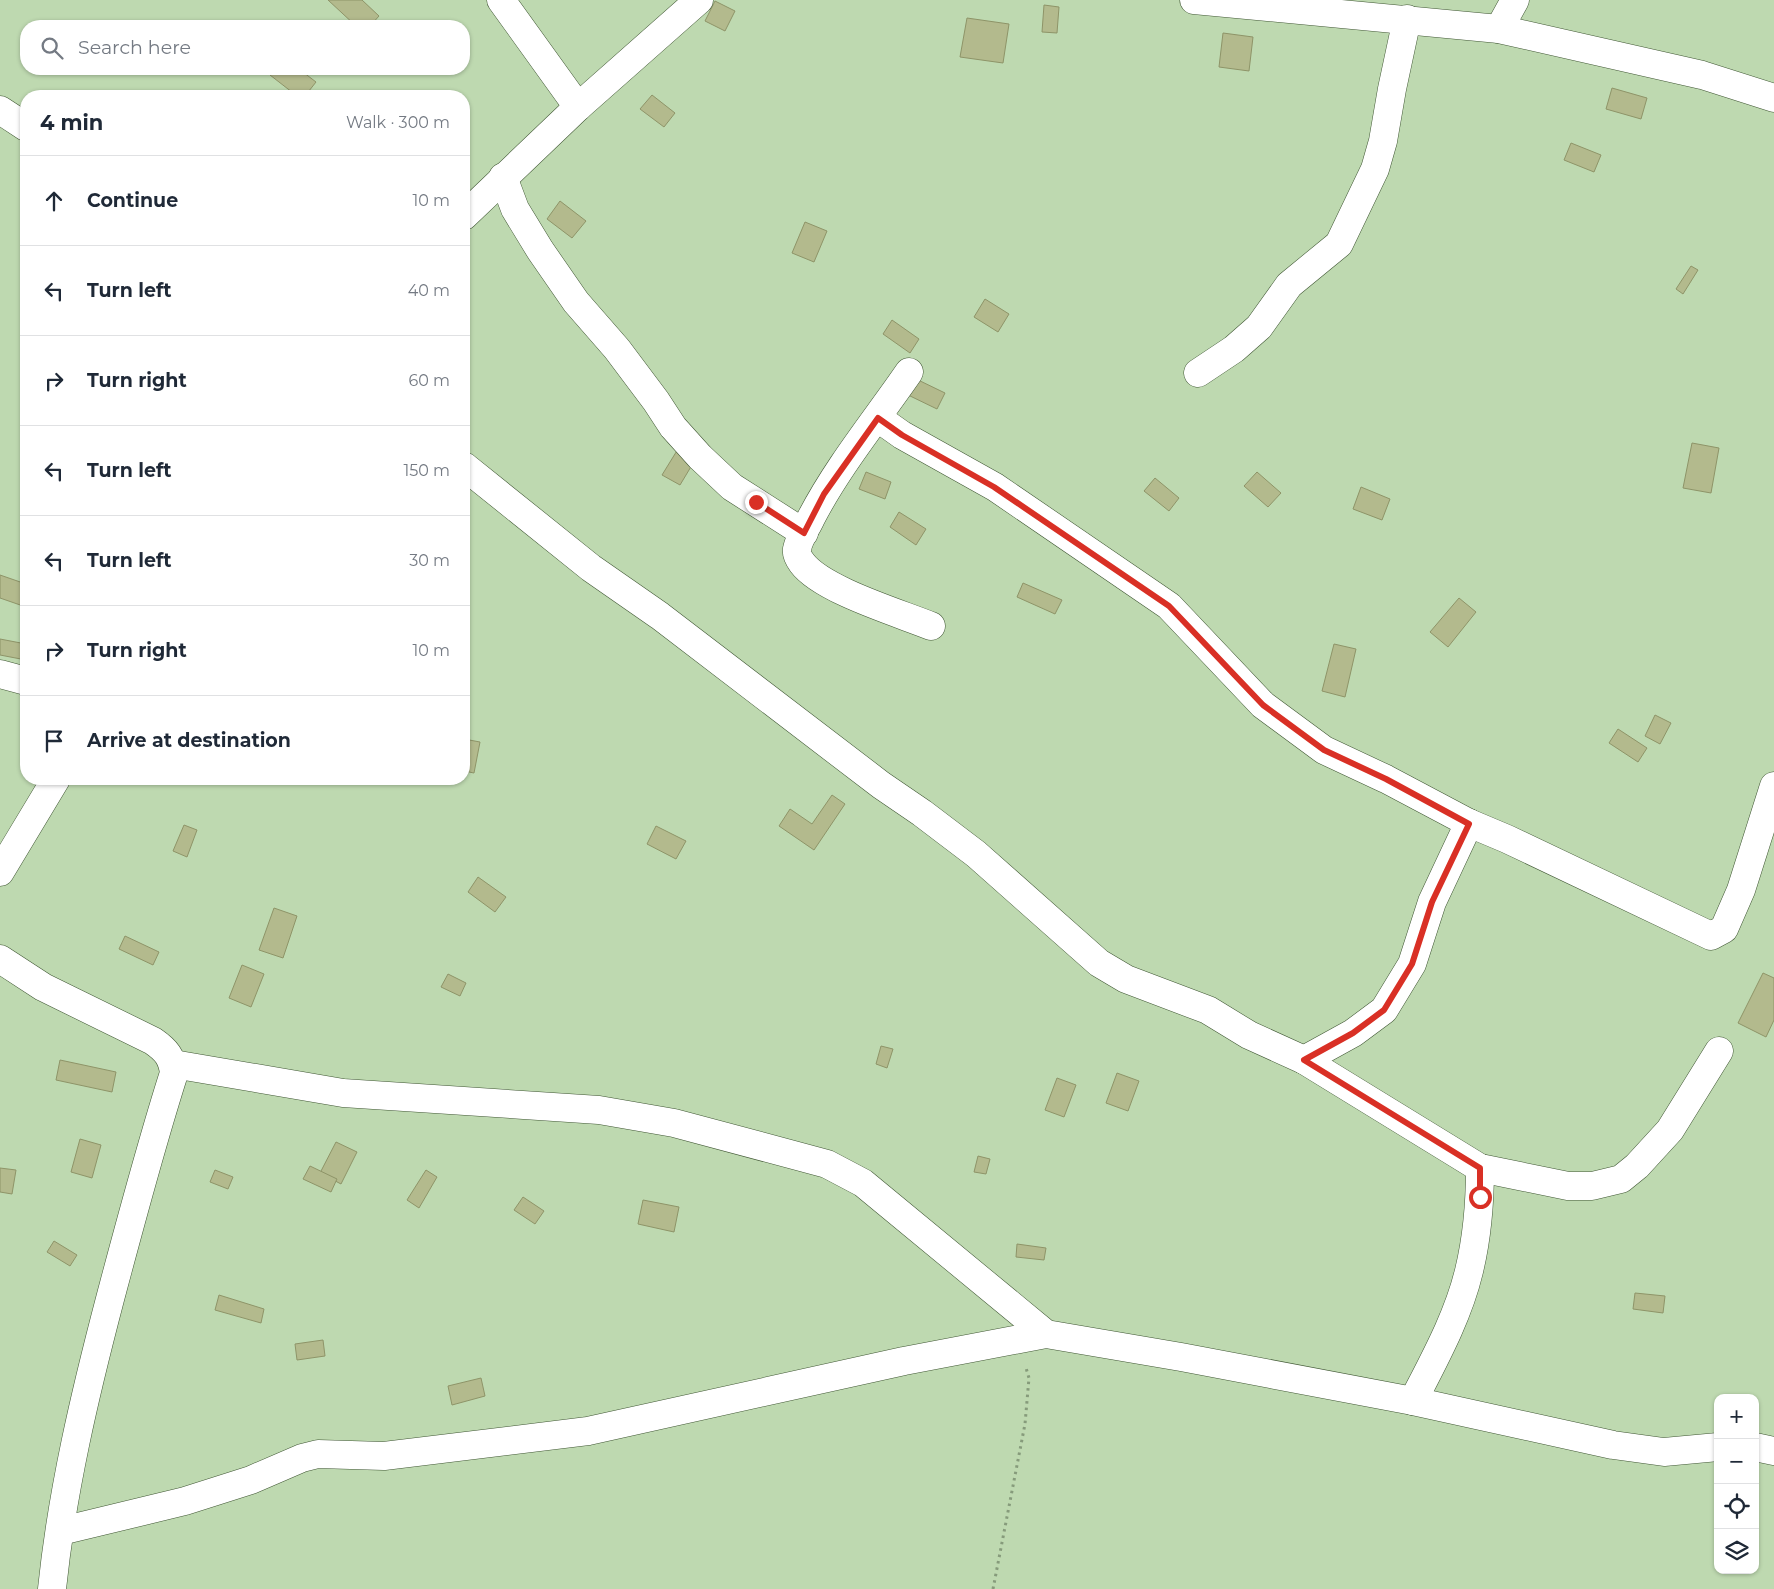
<!DOCTYPE html>
<html lang="en">
<head>
<meta charset="utf-8">
<style>
  :root { --surface:#fff; --page:#f6f6f7; --text:#1f2937; --muted:#747a83; --line:#e0e1e3 }
  body { margin:0; font-family:Montserrat,sans-serif; background:var(--page); color:var(--text) }
  .controls { position:absolute; right:15px; bottom:15px; display:grid; overflow:hidden; border-radius:10px; box-shadow:0 1px 4px #0004 }
  .controls button { width:45px; height:45px; display:grid; place-items:center; padding:0; border:0; border-bottom:1px solid var(--line); background:var(--surface); color:var(--text); font:25px sans-serif }
  .stop { position:absolute; width:15px; height:15px; margin:-11px; border:4px solid #d93025; border-radius:50%; background:#fff }
  .stop.end { background:#d93025; border-color:#fff; box-shadow:0 1px 5px #0008 }
  .list { margin:0; padding:0; list-style:none }
  h2 { display:flex; justify-content:space-between; align-items:center; height:65px; margin:0; padding:0 20px; font-size:21px }
  h2 small { font-size:16px; font-weight:400; color:var(--muted) }
  .list li { display:grid; grid-template-columns:32px 1fr auto; gap:15px; align-items:center; box-sizing:border-box; height:90px; padding:0 20px; border-top:1px solid var(--line) }
  .list b { display:block; font-size:19px; white-space:nowrap }
  .list em { font-size:16px; font-style:normal; color:var(--muted) }
  .icon { flex:none; width:28px; height:28px; fill:none; stroke:currentColor; stroke-width:2; stroke-linecap:round; stroke-linejoin:round }
  .map { position:relative; flex:none; width:1774px; height:1589px; overflow:hidden }
  .search { position:absolute; background:var(--surface); box-shadow:0 1px 4px #0004; left:20px; top:20px; width:450px; height:55px; display:flex; align-items:center; gap:12px; box-sizing:border-box; padding:0 18px; border-radius:20px; color:var(--muted); font-size:19px }
  .panel { position:absolute; background:var(--surface); box-shadow:0 1px 4px #0004; left:20px; top:90px; width:450px; height:695px; border-radius:20px }
  .map>svg:first-child { display:block }
  .building { fill:#b3ba8d; stroke:#8e9468 }
  .lines { fill:none; stroke-linecap:round; stroke-linejoin:round }
  .minor-casing { stroke:#405734; stroke-width:29 }
  .path { stroke:#869b7b; stroke-width:3; stroke-dasharray:2.5 4; stroke-linecap:butt }
  .minor { stroke:#fff; stroke-width:28 }
  .route { stroke:#d93025; stroke-width:6 }
</style>
</head>
<body>
<div class="map">
<svg width="1774" height="1589" viewBox="0 0 1774 1589">
  <rect width="100%" height="100%" fill="#bed9b0"/>
  <g class="building">
    <polygon points="328,0 362,0 379,16 370,26 356,26"/>
    <polygon points="715,1 735,11 725,31 705,21"/>
    <polygon points="1044,5 1059,7 1057,33 1042,32"/>
    <polygon points="967,18 1009,24 1003,63 960,57"/>
    <polygon points="1223,33 1253,37 1249,71 1219,67"/>
    <polygon points="276,69 299,69 316,82 305,96 297,96 270,75"/>
    <polygon points="1612,88 1647,98 1641,119 1606,109"/>
    <polygon points="652,95 675,113 664,127 640,109"/>
    <polygon points="1571,143 1601,155 1594,172 1564,160"/>
    <polygon points="560,201 586,221 572,238 547,219"/>
    <polygon points="805,222 827,231 814,262 792,253"/>
    <polygon points="1691,266 1698,270 1683,294 1676,289"/>
    <polygon points="985,299 1009,314 998,332 974,317"/>
    <polygon points="892,320 919,339 910,353 883,334"/>
    <polygon points="914,378 945,393 937,409 906,394"/>
    <polygon points="1692,443 1719,448 1711,493 1683,488"/>
    <polygon points="678,449 695,460 680,485 662,475"/>
    <polygon points="866,472 891,482 885,499 859,489"/>
    <polygon points="1257,472 1281,493 1268,507 1244,486"/>
    <polygon points="1155,478 1179,498 1169,511 1144,491"/>
    <polygon points="1361,487 1390,499 1382,520 1353,509"/>
    <polygon points="899,512 926,529 916,545 890,527"/>
    <polygon points="0,575 26,584 26,607 0,598"/>
    <polygon points="1023,583 1062,600 1055,614 1017,597"/>
    <polygon points="1459,598 1476,612 1448,647 1430,632"/>
    <polygon points="0,639 26,644 26,660 0,655"/>
    <polygon points="1334,644 1356,649 1345,697 1322,691"/>
    <polygon points="1655,715 1671,723 1660,744 1645,736"/>
    <polygon points="1618,729 1647,748 1638,762 1609,743"/>
    <polygon points="464,739 480,742 474,773 464,771"/>
    <polygon points="832,795 845,804 814,850 779,826 790,809 812,824"/>
    <polygon points="184,825 197,830 187,857 173,851"/>
    <polygon points="656,826 686,841 676,859 647,844"/>
    <polygon points="478,877 506,897 495,912 468,892"/>
    <polygon points="274,908 297,916 283,958 259,950"/>
    <polygon points="125,936 159,952 153,965 119,949"/>
    <polygon points="242,965 264,974 251,1007 229,998"/>
    <polygon points="1763,973 1774,978 1774,1020 1766,1037 1738,1023"/>
    <polygon points="448,974 466,983 460,996 441,987"/>
    <polygon points="881,1046 893,1049 887,1068 876,1064"/>
    <polygon points="60,1060 116,1072 112,1092 56,1080"/>
    <polygon points="1117,1073 1139,1081 1128,1111 1106,1103"/>
    <polygon points="1057,1078 1076,1085 1064,1117 1045,1110"/>
    <polygon points="80,1139 101,1145 92,1178 71,1172"/>
    <polygon points="336,1142 357,1152 341,1184 320,1173"/>
    <polygon points="978,1156 990,1159 986,1174 974,1172"/>
    <polygon points="310,1166 337,1179 331,1192 303,1179"/>
    <polygon points="0,1168 16,1170 12,1194 0,1192"/>
    <polygon points="215,1170 233,1177 228,1189 210,1182"/>
    <polygon points="426,1170 437,1177 419,1208 407,1200"/>
    <polygon points="523,1197 544,1211 535,1224 514,1210"/>
    <polygon points="643,1200 679,1207 674,1232 638,1224"/>
    <polygon points="54,1241 77,1255 70,1266 47,1252"/>
    <polygon points="1017,1244 1046,1248 1044,1260 1016,1257"/>
    <polygon points="1635,1293 1665,1296 1663,1313 1633,1309"/>
    <polygon points="219,1295 264,1309 261,1323 215,1310"/>
    <polygon points="323,1340 325,1356 297,1360 295,1344"/>
    <polygon points="481,1378 485,1396 452,1405 448,1386"/>
  </g>
  <g class="lines">
    <g class="minor-casing">
      <g id="minor">
        <polyline points="501,0 578,107"/>
        <polyline points="1194,0 1499,29 1702,75 1774,98"/>
        <polyline points="1499,29 1515,0"/>
        <polyline points="0,110 26,127"/>
        <polyline points="503,177 515,209 540,250 576,302 617,349 656,401 673,427 700,457 732,487 804,533"/>
        <polyline points="464,216 578,107 699,0"/>
        <path d="M909 372C876 420 838 466 811 518 807 527 799 538 797 549 796 554 799 559 802 563 822 590 899 613 931 626"/>
        <polyline points="1198,373 1234,349 1259,327 1289,285 1339,244 1375,169 1383,141 1392,89 1407,19"/>
        <polyline points="878,418 902,435 995,487 1169,606 1263,705 1324,750 1386,779 1469,823 1507,839 1711,936 1724,929 1741,890 1774,786"/>
        <polyline points="464,466 591,568 660,616 881,785 922,813 976,854 1099,963 1126,979 1208,1010 1249,1035 1304,1060 1480,1168 1568,1186 1592,1186 1621,1179 1637,1166 1670,1130 1719,1051"/>
        <polyline points="0,674 26,681"/>
        <polyline points="0,872 56,779"/>
        <path d="M0 959 43 987 153 1041C166 1050 172 1057 174 1073 150 1148 130 1224 110 1299 85 1394 62 1491 52 1589"/>
        <polyline points="1304,1060 1353,1033 1384,1010 1412,964 1432,902 1469,823"/>
        <polyline points="173,1064 343,1093 599,1110 674,1123 827,1164 863,1183 1046,1334 1181,1357 1413,1401 1613,1445 1664,1452 1718,1447"/>
        <path d="M1413 1401C1434 1360 1458 1317 1469 1271 1477 1238 1480 1203 1480 1168"/>
        <polyline points="1755,1447 1774,1451"/>
        <polyline points="61,1531 185,1501 251,1480 302,1458 318,1454 384,1456 588,1431 904,1361 1046,1334"/>
      </g>
    </g>
    <polyline class="path" points="993,1589 1025,1424 1029,1378 1026,1368"/>
    <use href="#minor" class="minor"/>
  </g>
  <g class="lines">
    <polyline class="route" points="756,502 804,533 824,494 878,418 902,435 994,487 1169,606 1263,705 1324,750 1386,779 1469,824 1432,902 1412,964 1384,1010 1353,1033 1304,1060 1480,1168 1480,1197"/>
  </g>
</svg>
<div class="controls">
<button>+</button>
<button>−</button>
<button><svg class="icon" aria-label="locate" viewBox="0 0 24 24"><circle cx="12" cy="12" r="6"/><path d="M12 2v4M12 18v4M2 12h4M18 12h4"/></svg></button>
<button><svg class="icon" aria-label="layers" viewBox="0 0 24 24"><path d="M12 4l9 5-9 5-9-5zM3 14l9 5 9-5"/></svg></button>
</div>
<div class="stop" style="left:1480px;top:1197px"></div>
<div class="stop end" style="left:756px;top:502px"></div>
<div class="search"><svg class="icon" aria-label="search" viewBox="0 0 24 24"><circle cx="10" cy="10" r="6"/><path d="M15 15l6 6"/></svg>Search here</div>
<section class="panel">
<h2>4 min<small>Walk · 300 m</small></h2>
<ul class="list">
<li><svg class="icon" aria-label="ahead" viewBox="0 0 24 24"><path d="M12 20V5M6 11l6-6 6 6"/></svg><div><b>Continue</b></div><em>10 m</em></li>
<li><svg class="icon" aria-label="left" viewBox="0 0 24 24"><path d="M17 20v-9H6M10 6l-5 5 5 5"/></svg><div><b>Turn left</b></div><em>40 m</em></li>
<li><svg class="icon" aria-label="right" viewBox="0 0 24 24"><path d="M7 20v-9h11M14 6l5 5-5 5"/></svg><div><b>Turn right</b></div><em>60 m</em></li>
<li><svg class="icon" aria-label="left" viewBox="0 0 24 24"><path d="M17 20v-9H6M10 6l-5 5 5 5"/></svg><div><b>Turn left</b></div><em>150 m</em></li>
<li><svg class="icon" aria-label="left" viewBox="0 0 24 24"><path d="M17 20v-9H6M10 6l-5 5 5 5"/></svg><div><b>Turn left</b></div><em>30 m</em></li>
<li><svg class="icon" aria-label="right" viewBox="0 0 24 24"><path d="M7 20v-9h11M14 6l5 5-5 5"/></svg><div><b>Turn right</b></div><em>10 m</em></li>
<li><svg class="icon" aria-label="arrive" viewBox="0 0 24 24"><path d="M6 21V4h12l-3 4 3 4H6"/></svg><div><b>Arrive at destination</b></div></li>
</ul>
</section>
</div>
</body>
</html>
